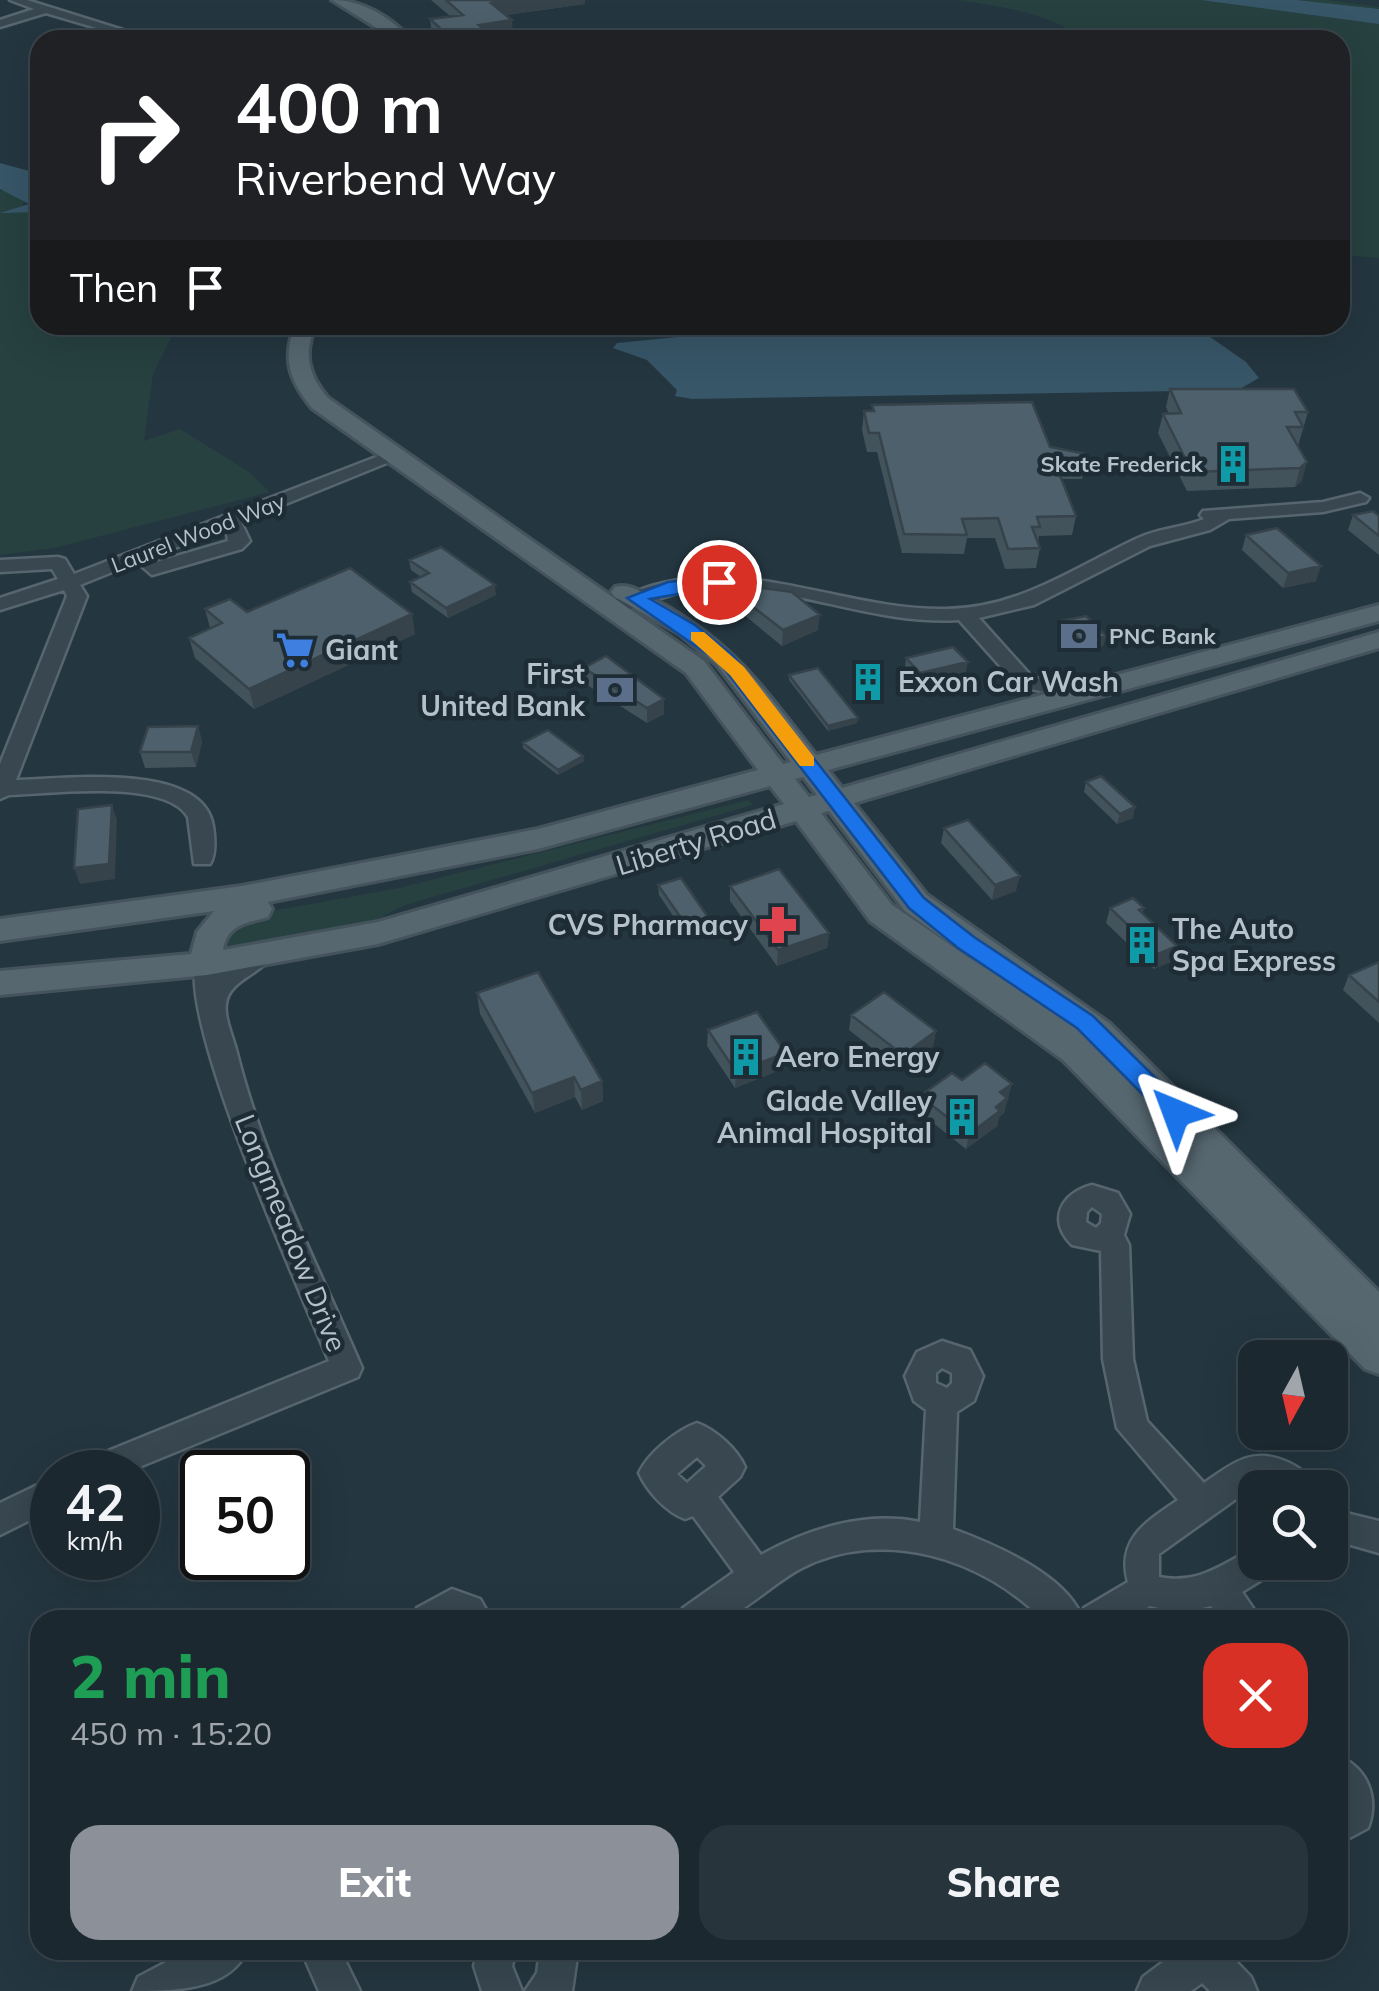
<!DOCTYPE html>
<html lang="en">
<head>
<meta charset="utf-8">
<style>
	body { margin:0; font-family:Mulish,sans-serif; background:#28343c; color:#f1f3f6; height:100vh; display:flex; flex-direction:column; font-size:38px; white-space:nowrap }
	* { box-sizing:border-box; margin:0 }
	p { font-size:32px; color:#a0a6ab }
	.icon { flex:none; width:55px; height:55px; fill:none; stroke:currentColor; stroke-width:2; stroke-linecap:round; stroke-linejoin:round }
	.map { position:relative; flex:1; overflow:hidden }
	.details { position:absolute; left:30px; top:1610px; width:1318px; height:350px; display:flex; flex-direction:column; background:#1b2830; border-radius:30px; box-shadow:0 10px 40px #0002,0 0 0 2px #39444c }
	.details>* { flex:none }
	.top-card { position:absolute; left:30px; top:30px; width:1320px; height:305px; border-radius:30px; box-shadow:0 10px 40px #0002,0 0 0 2px #39444c; background:#202124; color:#fff; overflow:hidden }
	.needle { width:65px; rotate:188deg }
	.controls { position:absolute; left:1238px; top:1340px; display:grid; gap:20px }
	.controls a { display:grid; place-items:center; width:110px; height:110px; border-radius:20px; background:#1b2830; box-shadow:0 10px 40px #0002,0 0 0 2px #39444c; font-size:50px }
	.speed { position:absolute; left:30px; top:1450px; display:flex; gap:20px; font-size:50px; font-weight:700; text-align:center }
	.speed>* { display:grid; place-content:center; width:130px; height:130px; border-radius:50%; background:#1b2830; box-shadow:0 10px 40px #0002,0 0 0 2px #39444c; line-height:1 }
	.speed small { font-size:25px; font-weight:400 }
	.speed .limit { border:5px solid #111; border-radius:15px; background:#fff; color:#111 }
	.pin { position:absolute; display:grid; place-items:center; width:85px; height:85px; color:#fff; margin:-42px; border:5px solid #fff; border-radius:50%; box-shadow:0 2px 10px #0007 }
	.me { position:absolute; width:110px; margin:-55px; rotate:316deg; stroke-linejoin:round; filter:drop-shadow(0 0 8px #0008) }
	.turn { display:flex; align-items:center; gap:35px; height:210px; padding:0 40px; font-size:45px }
	.turn .icon { width:130px; height:130px; stroke-width:2.5 }
	.turn b { display:block; font-size:70px; line-height:85px }
	.then { display:flex; align-items:center; height:95px; padding:0 40px; background:#0003; gap:20px; font-size:38px }
	.round { display:grid; place-items:center; flex:none; width:105px; height:105px; border-radius:30px; background:#28343c }
	.summary { display:flex; align-items:center; justify-content:space-between; height:170px; padding:0 40px }
	h1 { font-size:60px; font-weight:800; line-height:75px; color:#1e9e55 }
	.action { display:flex; gap:20px; margin-top:auto; padding:20px 40px }
	.action a { flex:1; height:115px; border-radius:30px; background:#8c9099; color:#fff; font-size:40px; font-weight:800; line-height:115px; text-align:center }
	.action a+a { background:#28343c; color:#f1f3f6 }
	.map>svg:first-child { display:block }
</style>
</head>
<body>
<div class="map">
<svg width="1379" height="1991" viewBox="0 0 1379 1991">
	<rect width="100%" height="100%" fill="#243640"/>
	<path fill="#26413f" d="M958 0H1328L1379 7V258L1340 255V40H1084C1051 12 1000 7 958 0Z
		M9 189 24 197 23 208 40 220V325H177L153 374 144 441 180 429 249 472 270 492 55 548 0 555V191Z
		M748 800 753 805 405 905 366 925 219 949 239 917 399 888Z"/>
	<path fill="#375668" d="M1201 0H1296L1379 9V24Z
		M0 163 40 174V212L0 213 29 204 0 189Z
		M800 325H1193L1246 362 1259 378 1238 390 692 399 675 396 677 390 647 360 613 348 617 343Z"/>
	<g fill="none" stroke-linecap="round" stroke-linejoin="round">
		<g stroke="#56656e" stroke-width="5">
			<path id="minor" d="M10 0H27L155 40H137L46 13 0 27V20L34 9Z
				M389 452 404 456 241 522 250 541 242 549 152 575 137 562 80 585 87 596 16 780C63 779 203 761 213 826 215 839 216 854 210 864H194L188 817C165 778 50 794 9 795L0 799V764L67 596 64 590 0 610V598L58 579 52 569 0 572V560L58 557 65 559 74 574ZM226 528 228 541 156 562 152 557Z
				M1360 493 1369 498 1366 502 1323 512 1229 519 1210 530 1150 546 1034 605 979 618 1032 677 1088 690 1091 694 1081 700 1018 686 959 620C874 626 793 584 708 588 673 590 646 605 613 614L603 608C612 600 625 595 637 591 740 551 842 611 946 609 1020 608 1073 568 1138 538 1159 528 1182 528 1204 519L1200 515 1203 511 1323 502Z
				M260 947 272 956C261 974 228 981 226 1004 224 1017 232 1035 236 1049 263 1160 317 1263 362 1368L358 1377 127 1472H76L81 1462 329 1361C303 1298 172 1008 198 958H216L221 972Z
				M1092 1185 1118 1193 1130 1214 1124 1235 1129 1245 1133 1359 1147 1421 1204 1483C1232 1464 1251 1447 1285 1461 1299 1467 1309 1474 1315 1488L1257 1484 1159 1554V1577C1199 1585 1221 1564 1255 1548V1562H1277L1273 1573 1242 1592 1261 1620H1222L1211 1606 1179 1613 1150 1606 1127 1620H1043C983 1558 882 1527 802 1568 776 1581 747 1610 724 1619 712 1624 691 1620 678 1620L683 1608 734 1572 693 1516 685 1519C666 1512 647 1491 639 1473 648 1453 677 1430 697 1423 716 1430 737 1449 745 1467L740 1477 718 1497 761 1555C809 1528 866 1511 920 1522L926 1410 914 1401 905 1376 917 1352 942 1341 970 1350 983 1376 974 1401 957 1412 953 1529C993 1544 1063 1573 1081 1615L1084 1608 1128 1582C1116 1539 1147 1521 1178 1500L1117 1428 1103 1359 1101 1251 1072 1245C1047 1220 1061 1193 1092 1185ZM1092 1207 1102 1214 1101 1223 1096 1228 1086 1222 1087 1212ZM942 1368 952 1373V1383L947 1388 936 1383V1373ZM697 1457 706 1466 687 1483 677 1474Z
				M52 1478V1509L0 1535V1503Z
				M1330 1509 1379 1521V1553L1330 1539Z
				M452 1589 480 1599 492 1620H412L417 1608Z
				M1338 1756C1368 1768 1379 1798 1368 1828L1338 1844Z
				M189 1950H247C230 1991 171 1991 132 1991L138 1977Z
				M301 1950H340L360 1991H319Z
				M478 1950H516L512 1966 522 1991H482L474 1966Z
				M540 1950H578L572 1991H525L537 1973Z
				M1179 1950H1225L1251 1977 1257 1991H1210L1202 1983 1191 1991H1137L1143 1977Z"/>
		</g>
		<g stroke="#45535c" stroke-width="6">
			<path id="major" d="M332 0C363 0 391 18 412 40H396Z
				M296 325H316C303 353 308 375 328 398L704 661 783 764 791 762 717 665 680 634 615 597 611 592 615 587C631 583 643 593 657 601 735 644 762 687 816 755L1379 605V621L828 770 842 788 1379 632V648L854 803 927 895 1109 1023 1379 1292V1374L1365 1369 1063 1060 870 921 796 821 378 944 207 975 0 995V971L191 954 197 932 214 911 0 941V919L242 886 538 829 758 770 686 673 312 408C290 381 281 358 296 325ZM803 777 817 795 809 797 795 779ZM770 786 784 804 378 922 223 950C227 924 247 923 268 917L272 909 268 902 538 849ZM829 811 905 911 987 970 892 905 821 813Z"/>
		</g>
		<use href="#minor" fill="#384750" fill-rule="evenodd"/>
		<use href="#major" fill="#566770" fill-rule="evenodd"/>
	</g>
	<path fill="#42535c" d="M431 0H585V4L506 15 513 35 494 38 496 40H438L432 34 430 19 450 16Z
		M1170 389 1308 412 1298 446 1302 481 1295 487 1187 491 1158 433 1163 414H1169L1166 407Z
		M872 405 1086 454 1082 479H1062L1076 516 1072 535 1039 536 1038 542 1040 548 1036 568 1005 569 995 538H967L964 554 902 553 877 452H867L862 430 864 411H872Z
		M1353 515 1379 516V555L1348 530Z
		M1246 535 1316 581 1283 588 1242 550Z
		M409 560 496 595 448 618 412 592 410 582 421 577 411 570Z
		M739 596 818 630 782 646 739 611Z
		M205 609 247 612 415 634 254 709 195 658 189 638 210 628Z
		M1061 621 1106 636 1103 646 1080 652 1059 631Z
		M906 658 966 672 918 683 905 668Z
		M584 668 664 714 647 723 584 683Z
		M789 675 857 723 828 731 789 680Z
		M198 726 202 742 196 767 145 768 140 752Z
		M523 743 584 761 558 775 523 748Z
		M1086 782 1133 818 1117 824 1084 792Z
		M944 828 1016 891 992 900 941 843Z
		M658 885 708 927 686 935 659 895Z
		M730 886 829 933 827 948 777 966 730 901Z
		M1110 908H1144L1142 913 1172 961 1154 969 1106 923Z
		M1379 962V1023L1343 990 1349 975Z
		M477 993 602 1081 603 1101 582 1110 575 1097 535 1113 480 1014Z
		M851 1015 936 1031 933 1046 900 1070 849 1030Z
		M708 1030 786 1053 785 1068 735 1088 707 1046Z
		M962 1080 1009 1099 1007 1100 1004 1113 999 1117 997 1126 966 1149 918 1111 920 1096Z"/>
	<path fill="#36434b" d="M510 0H585V4L492 17 491 3Z
		M512 20 513 35 480 40 479 25Z
		M1307 462 1302 481 1295 487 1300 468Z
		M1321 566 1316 581 1283 588 1288 573Z
		M495 585 496 595 448 618 446 608Z
		M412 614 415 634 254 709 249 689Z
		M820 615 818 630 782 646 783 630Z
		M1106 636 1103 646 1080 652 1082 642Z
		M968 662 966 672 918 683 920 673Z
		M664 699V714L647 723V708Z
		M858 718 857 723 828 731V726Z
		M198 726 202 742 196 767 191 752Z
		M583 756 584 761 558 775V770Z
		M112 805 117 820 115 879 80 884 74 868Z
		M1135 807 1133 818 1117 824 1120 814Z
		M1020 876 1016 891 992 900 995 885Z
		M708 917V927L686 935V925Z
		M829 933 827 948 777 966 778 950Z
		M1177 946 1172 961 1154 969 1158 954Z
		M936 1031 933 1046 900 1070 903 1055Z
		M786 1053 785 1068 735 1088 736 1072Z
		M574 1077 575 1097 535 1113 532 1093Z
		M602 1081 603 1101 582 1110 581 1090Z
		M1012 1084 1004 1113 999 1117 997 1126 966 1149 969 1134 1000 1092Z"/>
	<path fill="#4d606b" stroke="#36434b" stroke-width="2.5" d="M446 0H510L491 3 512 20 479 25 496 40H453L430 19 463 15Z
		M1170 389H1294L1308 412H1295L1303 427H1287L1307 462 1300 468 1192 472 1163 414 1181 413Z
		M1032 402 1050 447 1086 454 1085 460H1054L1076 516 1037 517 1040 527H1032L1040 548 1008 549 998 518 962 519 967 535 904 534 879 433H869L864 411H874L872 405Z
		M1373 511 1379 516V536L1353 515Z
		M1277 528 1321 566 1288 573 1246 535Z
		M441 547 495 585 446 608 410 582 429 573 409 560Z
		M350 568 412 614 249 689 189 638 222 623 205 609 230 599 247 612Z
		M763 588 792 592 820 615 783 630 739 596Z
		M1086 616 1106 636 1082 642 1061 621Z
		M953 647 968 662 920 673 906 658Z
		M606 656 664 699 647 708 584 668Z
		M818 668 858 718 828 726 789 675Z
		M198 726 191 752H140L148 727Z
		M548 730 583 756 558 770 523 743Z
		M1101 776 1135 807 1120 814 1086 782Z
		M112 805 109 864 74 868 78 809Z
		M968 820 1020 876 995 885 944 828Z
		M779 869 829 933 778 950 730 886Z
		M681 878 708 917 686 925 658 885Z
		M1133 898 1144 908 1139 910 1177 946 1158 954 1110 908Z
		M1379 962V1002L1349 975Z
		M538 972 602 1081 581 1090 574 1077 532 1093 477 993Z
		M884 992 936 1031 903 1055 851 1015Z
		M757 1012 786 1053 736 1072 708 1030Z
		M985 1063 1012 1084 1000 1092 1007 1098 996 1107 1000 1111 969 1134 920 1096 952 1073 962 1080Z"/>
	<path fill="#1a73e8" stroke="#114b97" stroke-width="2.5" d="M719 577 728 582 725 586 650 599 695 625 733 656 924 898 974 937 1093 1016 1184 1106 1188 1113 1184 1119H1167L1077 1028 958 948 909 908 720 663 627 598 668 582Z"/>
	<path fill="#f59e0b" d="M691 632H704L744 667 814 757V766H800L730 675 691 640Z"/>
	<defs>
		<g id="building-bare" transform="scale(3)"><path d="M-4-6H4V6H1V3H-1V6H-4ZM-2.5-4.3h1.7v1.8h-1.7ZM.8-4.3h1.7v1.8H.8ZM-2.5-1h1.7V.8h-1.7ZM.8-1h1.7V.8H.8Z" fill="#0f9aa8" stroke="#1d2c35" stroke-width="2.5" paint-order="stroke"/></g>
		<g id="bank-bare" transform="scale(3)"><path d="M-6-4H6V4H-6ZM0-2.3a2.3 2.3 0 1 0 0 4.6a2.3 2.3 0 1 0 0-4.6Z" fill="#5c6f8a" stroke="#1d2c35" stroke-width="2.5" paint-order="stroke"/></g>
		<g id="supermarket-bare" transform="scale(3)"><path d="M-6-5.5h2.5l.6 2H6L4.5 2H-2.5L-4.4-4H-6ZM-1.5 3.2a1.3 1.3 0 1 0 .1 0ZM3 3.2a1.3 1.3 0 1 0 .1 0Z" fill="#3f7fe0" stroke="#1d2c35" stroke-width="2.5" paint-order="stroke"/></g>
		<g id="pharmacy-bare" transform="scale(3)"><path d="M-2-6h4v4h4v4h-4v4h-4v-4h-4v-4h4Z" fill="#e0444e" stroke="#1d2c35" stroke-width="2.5" paint-order="stroke"/></g>
	</defs>
	<g fill-rule="evenodd">
		<use href="#building-bare" x="1233" y="464"/>
		<use href="#bank-bare" x="1079" y="636"/>
		<use href="#supermarket-bare" x="295" y="650"/>
		<use href="#building-bare" x="868" y="682"/>
		<use href="#bank-bare" x="615" y="690"/>
		<use href="#pharmacy-bare" x="778" y="925"/>
		<use href="#building-bare" x="1142" y="945"/>
		<use href="#building-bare" x="746" y="1057"/>
		<use href="#building-bare" x="962" y="1117"/>
	</g>
	<g text-anchor="middle" stroke-width="9" stroke-linejoin="round" paint-order="stroke">
		<g font-size="22" font-weight="bold" fill="#b5c2cb" stroke="#1d2c35" text-anchor="end">
			<text x="1203" y="472">Skate Frederick</text>
			<text x="1109" y="644" text-anchor="start">PNC Bank</text>
		</g>
		<g font-size="22" fill="#b5c2cb" stroke="#1d2c35">
			<text transform="translate(198 533) rotate(-21)" y="8">Laurel Wood Way</text>
		</g>
		<g font-size="28" font-weight="bold" fill="#b5c2cb" stroke="#1d2c35" text-anchor="start">
			<text x="325" y="660">Giant</text>
			<text x="585" y="684" text-anchor="end">First<tspan x="585" dy="32">United Bank</tspan></text>
			<text x="898" y="692">Exxon Car Wash</text>
			<text x="748" y="935" text-anchor="end">CVS Pharmacy</text>
			<text x="1172" y="939">The Auto<tspan x="1172" dy="32">Spa Express</tspan></text>
			<text x="776" y="1067">Aero Energy</text>
			<text x="932" y="1111" text-anchor="end">Glade Valley<tspan x="932" dy="32">Animal Hospital</tspan></text>
		</g>
		<g font-size="28" fill="#b5c2cb" stroke="#1d2c35">
			<text transform="translate(696 842) rotate(-17)" y="10">Liberty Road</text>
			<text transform="translate(291 1233) rotate(68)" y="10">Longmeadow Drive</text>
		</g>
	</g>
</svg>
<div class="controls">
<a><svg class="needle" viewBox="-14 -14 28 28"><path d="M0-13l5 13h-10z" fill="#e53935"/><path d="M0 13l5-13h-10z" fill="#a0a6ab"/></svg></a>
<a><svg class="icon" aria-label="search" viewBox="0 0 24 24"><circle cx="10" cy="10" r="6"/><path d="M15 15l6 6"/></svg></a>
</div>
<div class="speed"><div>42<small>km/h</small></div><div class="limit">50</div></div>
<div class="pin" style="left:719px;top:582px;background:#d93025"><svg class="icon" aria-label="arrive" viewBox="0 0 24 24"><path d="M6 21V4h12l-3 4 3 4H6"/></svg></div>
<svg class="me" style="left:1176px;top:1113px" viewBox="-20 -20 40 40"><path d="M0-17L14 15 0 8-14 15z" fill="#1a73e8" stroke="#fff" stroke-width="4"/></svg>
<div class="top-card">
<div class="turn"><svg class="icon" aria-label="right" viewBox="0 0 24 24"><path d="M7 20v-9h11M14 6l5 5-5 5"/></svg><div><b>400 m</b>Riverbend Way</div></div>
<div class="then">Then<svg class="icon" aria-label="arrive" viewBox="0 0 24 24"><path d="M6 21V4h12l-3 4 3 4H6"/></svg></div>
</div>
<section class="details">
<div class="summary"><div><h1>2 min</h1><p>450 m · 15:20</p></div><a class="round" style="background:#d93025;color:#fff"><svg class="icon" aria-label="close" viewBox="0 0 24 24"><path d="M6 6l12 12M18 6L6 18"/></svg></a></div>
<div class="action"><a>Exit</a><a>Share</a></div>
</section>
</div>
</body>
</html>
